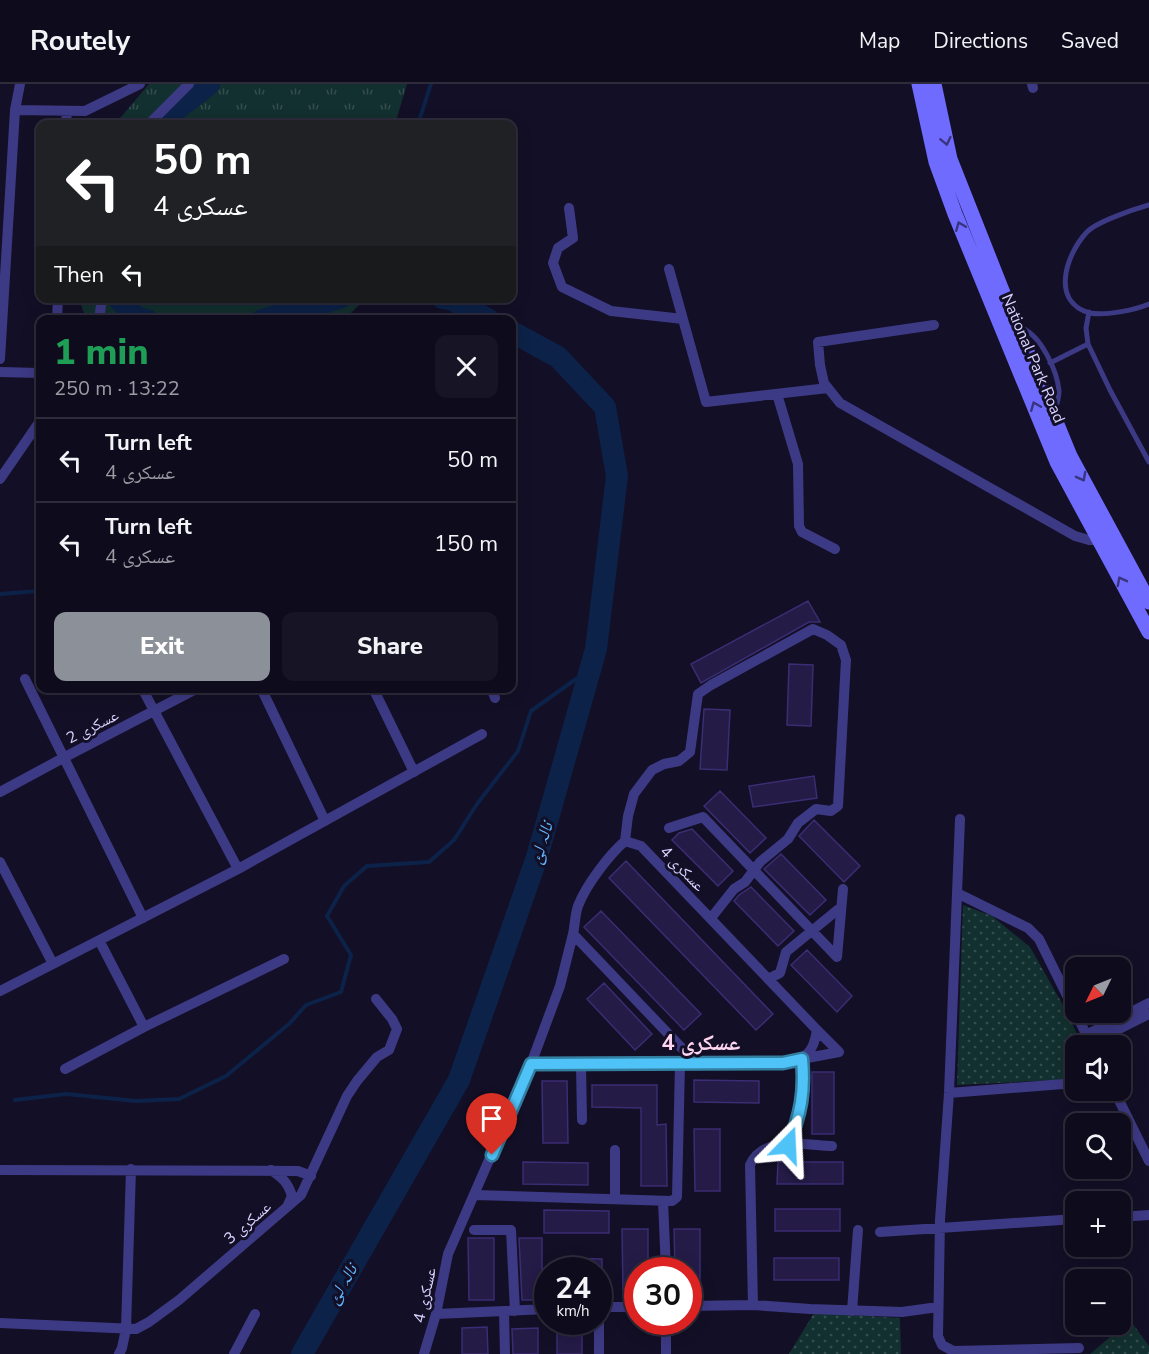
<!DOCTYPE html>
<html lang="en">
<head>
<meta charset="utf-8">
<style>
	body { margin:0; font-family:"Nunito Sans","Noto Naskh Arabic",sans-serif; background:#171425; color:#f1f3f6; height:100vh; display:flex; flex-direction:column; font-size:22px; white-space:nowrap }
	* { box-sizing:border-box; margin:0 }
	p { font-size:20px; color:#9b9ba3 }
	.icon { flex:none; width:33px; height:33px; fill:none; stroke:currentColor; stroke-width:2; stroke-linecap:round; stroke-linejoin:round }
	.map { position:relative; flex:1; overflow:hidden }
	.panel { position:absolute; left:36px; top:231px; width:480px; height:378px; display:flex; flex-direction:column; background:#0e0b1c; border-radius:12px; box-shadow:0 3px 15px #0003,0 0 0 2px #2e2b3b }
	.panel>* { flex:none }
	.banner { position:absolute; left:36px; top:36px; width:480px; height:183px; border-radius:12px; box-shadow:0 3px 15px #0003,0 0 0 2px #2e2b3b; background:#202124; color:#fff; overflow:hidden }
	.needle { width:39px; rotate:227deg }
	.buttons { position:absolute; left:1065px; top:873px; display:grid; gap:12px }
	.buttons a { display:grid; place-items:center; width:66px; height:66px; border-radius:12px; background:#0e0b1c; box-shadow:0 3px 15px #0003,0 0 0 2px #2e2b3b; font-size:30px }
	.speed { position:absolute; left:534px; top:1173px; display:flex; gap:12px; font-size:30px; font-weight:700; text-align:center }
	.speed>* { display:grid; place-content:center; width:78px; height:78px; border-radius:50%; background:#0e0b1c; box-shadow:0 3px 15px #0003,0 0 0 2px #2e2b3b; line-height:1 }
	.speed small { font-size:15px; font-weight:400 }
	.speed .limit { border:9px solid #d22; background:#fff; color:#111 }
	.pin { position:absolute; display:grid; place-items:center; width:51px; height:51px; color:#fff; margin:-62px -26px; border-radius:50% 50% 50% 0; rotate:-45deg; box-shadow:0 0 6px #0007 }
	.pin .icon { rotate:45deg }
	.me { position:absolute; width:66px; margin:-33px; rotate:21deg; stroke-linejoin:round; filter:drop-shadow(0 0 4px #0008) }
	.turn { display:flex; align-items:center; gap:21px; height:126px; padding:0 18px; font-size:27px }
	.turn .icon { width:78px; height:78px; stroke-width:2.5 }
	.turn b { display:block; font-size:42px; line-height:51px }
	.then { display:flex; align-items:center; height:57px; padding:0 18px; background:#0003; gap:12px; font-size:22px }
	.round { display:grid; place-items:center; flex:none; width:63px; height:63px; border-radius:12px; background:#171425 }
	.summary { display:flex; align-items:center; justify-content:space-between; height:102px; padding:0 18px }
	h1 { font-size:36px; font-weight:800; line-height:45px; color:#1e9e55 }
	.action { display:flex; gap:12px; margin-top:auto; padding:12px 18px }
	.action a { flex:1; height:69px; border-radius:12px; background:#8c9099; color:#fff; font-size:24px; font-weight:800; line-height:69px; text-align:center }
	.action a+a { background:#171425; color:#f1f3f6 }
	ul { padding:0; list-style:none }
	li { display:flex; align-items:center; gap:18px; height:84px; padding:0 18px; border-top:2px solid #2e2b3b }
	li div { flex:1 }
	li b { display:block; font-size:22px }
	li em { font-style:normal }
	header { display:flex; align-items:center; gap:36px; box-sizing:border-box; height:84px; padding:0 30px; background:#0e0b1c; border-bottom:2px solid #2e2b3b }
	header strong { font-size:28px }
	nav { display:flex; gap:33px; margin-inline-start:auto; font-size:21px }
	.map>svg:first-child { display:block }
</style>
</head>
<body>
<header>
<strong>Routely</strong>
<nav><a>Map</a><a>Directions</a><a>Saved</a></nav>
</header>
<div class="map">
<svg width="1149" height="1270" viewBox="0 0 1149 1270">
	<defs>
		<pattern id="grass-tufts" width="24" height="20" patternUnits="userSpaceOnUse" patternTransform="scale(1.5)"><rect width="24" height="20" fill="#12302f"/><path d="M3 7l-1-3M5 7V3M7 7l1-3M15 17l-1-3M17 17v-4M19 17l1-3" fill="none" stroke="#344d4e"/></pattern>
		<pattern id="park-dots" width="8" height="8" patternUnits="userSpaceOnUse" patternTransform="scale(1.5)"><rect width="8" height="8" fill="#12302f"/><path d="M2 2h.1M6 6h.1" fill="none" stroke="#344d4e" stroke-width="1.8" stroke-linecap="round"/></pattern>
	</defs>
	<rect width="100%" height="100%" fill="#130f26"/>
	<path fill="url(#grass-tufts)" d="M149 0H407L395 40H115Z
		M79 215H365L344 236 86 235Z"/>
	<path fill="url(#park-dots)" d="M963 821 992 832 1030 863 1068 930 1082 961 1076 962 1075 995 957 1001Z
		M814 1229 900 1234 901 1270H789Z
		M1130 1236 1149 1262V1270H1090Z"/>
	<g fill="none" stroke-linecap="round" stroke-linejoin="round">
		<path stroke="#0c2248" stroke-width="4" d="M418 40 431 0
			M283 236 290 228
			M0 510 39 507 40 498
			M15 1016 66 1010 136 1017 179 1015 226 992 289 940 306 921 341 908 351 871 327 832 344 802 367 782 429 778 454 756 477 720 518 667 531 627 590 585"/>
		<path stroke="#0c2248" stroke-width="22" d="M158 40 209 0
			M118 214 137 234 147 236
			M442 214 451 215 489 236
			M262 236 340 214
			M302 1270 459 996 537 773 596 565 617 392 605 323 558 273 512 248"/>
	</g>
	<path fill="#241b47" stroke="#3b2d73" stroke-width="1.5" d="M808 517 820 538H809L701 599 691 580Z
		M789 580 813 581 811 642 787 641Z
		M704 625 730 626 727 686 700 685Z
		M814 692 817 714 753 723 749 702Z
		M720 707 766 754 750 769 704 722Z
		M814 736 860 782 844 798 799 752Z
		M692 745 733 787 718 802 672 756 679 749Z
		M781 770 826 816 810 831 764 785Z
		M626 777 773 930 756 946 609 794Z
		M751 803 794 847 778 862 734 817 739 811Z
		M601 827 701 930 684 946 584 843Z
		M807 866 852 912 837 928 791 881Z
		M604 899 652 950 635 966 587 915Z
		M812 988H834V1050H812Z
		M694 996 759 997V1019L694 1018Z
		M542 997H567L568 1059H543Z
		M592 1001H657V1041L666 1040 667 1102H641V1024L592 1023Z
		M694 1045H720V1107H695Z
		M523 1078 588 1079V1101L523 1100Z
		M778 1078H843V1100H777Z
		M775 1125H840V1147H775Z
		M544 1126 609 1127V1149H544Z
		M622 1145H648V1186H638V1207H623Z
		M674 1145H700V1206L688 1207V1186H675Z
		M468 1154H494V1216H469Z
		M519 1154H542V1216H522Z
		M563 1174 602 1175V1186H563Z
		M774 1174H839V1196H774Z
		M487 1243 488 1270H462V1244Z
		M538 1244V1270H513L512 1245Z
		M557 1244H582V1270H557Z"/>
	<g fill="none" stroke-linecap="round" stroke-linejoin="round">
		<path stroke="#3d3a85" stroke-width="5" d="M1149 121C1135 125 1095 138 1086 149 1066 171 1050 218 1090 229 1105 232 1135 226 1149 220
			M1089 228 1086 244 1088 260 1110 306 1149 378
			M1022 244C1041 252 1057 286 1059 307 1059 313 1057 320 1055 326
			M1050 279 1088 260"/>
		<path stroke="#3d3a85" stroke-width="10" d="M1032 0 1033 4
			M15 26 85 27 140 0
			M66 40 67 27
			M149 40 189 0
			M569 124 573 154 558 164 553 179 562 203 611 227 683 235
			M669 185 706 318 828 304
			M57 236 58 214
			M99 236 102 214
			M934 241 818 258 820 281 824 299 840 319 1075 452 1089 456H1099
			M0 275 15 26 20 0
			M0 288 40 289
			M777 310 798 380 799 442 802 448 835 465
			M0 395 40 337
			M25 595 143 834
			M142 604 238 785
			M261 604 325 737
			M373 604 414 688
			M491 604 495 614
			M0 708 65 673 198 604
			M960 735 949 1009 940 1136 938 1252 942 1261 953 1267 1079 1264
			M669 744 703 733 837 873 843 805
			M625 757 628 732 634 710 652 686 664 680 679 677 690 668 698 610 711 601 813 545 827 551 841 561 846 576 838 722 831 727 816 725 798 739 788 755 760 778 745 798 734 805 711 834
			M0 778 53 880
			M957 809 1028 844 1039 855 1092 962
			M100 858 144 943
			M768 895 780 889 786 868 841 823
			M0 907 238 785 482 650
			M1086 951 1149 919
			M1091 959 1149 930
			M531 980 560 902 573 850
			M581 981 582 1036
			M65 985 144 943 284 875
			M1114 1006 1149 1077
			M949 1009 1076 999
			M788 1061C801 1030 805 1008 802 975L839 968 817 946
			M0 1086 298 1087 311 1092
			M271 1086C283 1094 288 1099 292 1112L287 1123
			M474 1111 672 1117 677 1113 680 980
			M615 1115V1066
			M663 1117 666 1186
			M1120 1133 1149 1131
			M474 1146H511L515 1227
			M880 1148 1076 1135
			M753 1221 750 1081C763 1051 805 1061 832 1062
			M688 1222 753 1221 810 1225 902 1228 938 1223
			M598 1223H638
			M504 1227 505 1270
			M852 1227 858 1146
			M436 1230 548 1225
			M0 1239 136 1245 149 1238 179 1216 301 1111 347 1012 357 997 377 973 389 966 397 945 392 935 376 915
			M119 1270 122 1264 126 1245 131 1085
			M234 1270 255 1230
			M424 1270 436 1230 448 1170 531 980 782 979C806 974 813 971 817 946L641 762 625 757C609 771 586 801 578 822 575 830 575 841 573 850L697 980
			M599 1270V1223
			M666 1270V1238"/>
		<path stroke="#6f6bff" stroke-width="15" d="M919 0 936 78 955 130 1057 378 1149 548
			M934 0 950 75 1001 204 1070 372 1149 518"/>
	</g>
	<defs><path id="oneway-chevron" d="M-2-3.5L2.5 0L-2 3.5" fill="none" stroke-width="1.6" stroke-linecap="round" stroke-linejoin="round" transform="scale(1.5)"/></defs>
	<g stroke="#38347d">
		<use href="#oneway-chevron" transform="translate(946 57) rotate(78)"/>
		<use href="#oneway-chevron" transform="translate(960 142) rotate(-112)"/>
		<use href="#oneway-chevron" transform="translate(1035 322) rotate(-112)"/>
		<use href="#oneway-chevron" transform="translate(1082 393) rotate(62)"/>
		<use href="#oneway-chevron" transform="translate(1121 497) rotate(-118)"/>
	</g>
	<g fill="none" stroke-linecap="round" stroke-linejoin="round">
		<g stroke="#337fa1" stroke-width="15">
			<path id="route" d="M492 1071 531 980 783 979 802 975C805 1008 801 1030 788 1061"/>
		</g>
		<use href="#route" stroke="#4fc3f7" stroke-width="10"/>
	</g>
	<g text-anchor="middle" stroke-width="6" stroke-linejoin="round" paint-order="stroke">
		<g font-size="16" fill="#d9d4ff" stroke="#130f26">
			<text transform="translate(1034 274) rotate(67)" y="6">National Park Road</text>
			<text transform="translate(92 642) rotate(-27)" y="6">عسکری 2</text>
			<text transform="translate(683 784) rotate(46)" y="6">عسکری 4</text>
			<text transform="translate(247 1138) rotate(-41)" y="6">عسکری 3</text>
			<text transform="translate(424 1211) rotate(-77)" y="6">عسکری 4</text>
		</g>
		<g font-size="18" font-style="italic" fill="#62b6ff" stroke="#130f26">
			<text transform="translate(541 759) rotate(-73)" y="6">نالہ لئ</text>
			<text transform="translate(342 1200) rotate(-60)" y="6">نالہ لئ</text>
		</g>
		<g font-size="22" font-weight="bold" fill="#ffd6f0" stroke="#130f26">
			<text x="701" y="966">عسکری 4</text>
		</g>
	</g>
</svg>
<div class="buttons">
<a><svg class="needle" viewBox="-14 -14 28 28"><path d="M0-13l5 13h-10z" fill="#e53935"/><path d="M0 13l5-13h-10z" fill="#9b9ba3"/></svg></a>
<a><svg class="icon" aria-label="sound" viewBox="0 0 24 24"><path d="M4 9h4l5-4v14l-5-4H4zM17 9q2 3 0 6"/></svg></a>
<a><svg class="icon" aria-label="search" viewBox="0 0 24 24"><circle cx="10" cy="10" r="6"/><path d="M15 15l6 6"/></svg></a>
<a>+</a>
<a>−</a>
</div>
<div class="speed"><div>24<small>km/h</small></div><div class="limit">30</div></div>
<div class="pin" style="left:492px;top:1071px;background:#d93025"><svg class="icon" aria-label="arrive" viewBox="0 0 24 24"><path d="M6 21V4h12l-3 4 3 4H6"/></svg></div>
<svg class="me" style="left:788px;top:1061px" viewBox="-20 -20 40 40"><path d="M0-17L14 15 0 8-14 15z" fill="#4fc3f7" stroke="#fff" stroke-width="4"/></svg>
<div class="banner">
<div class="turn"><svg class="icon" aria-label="left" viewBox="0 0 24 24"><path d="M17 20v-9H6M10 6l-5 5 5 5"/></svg><div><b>50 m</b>عسکری 4</div></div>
<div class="then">Then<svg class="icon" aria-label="left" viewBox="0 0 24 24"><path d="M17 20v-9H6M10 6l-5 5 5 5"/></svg></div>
</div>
<section class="panel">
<div class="summary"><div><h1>1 min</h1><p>250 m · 13:22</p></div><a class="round"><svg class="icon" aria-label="close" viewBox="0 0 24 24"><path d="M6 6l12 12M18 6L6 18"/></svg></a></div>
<ul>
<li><svg class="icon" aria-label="left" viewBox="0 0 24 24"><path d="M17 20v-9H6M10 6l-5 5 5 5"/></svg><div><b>Turn left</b><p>عسکری 4</p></div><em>50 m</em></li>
<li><svg class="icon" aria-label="left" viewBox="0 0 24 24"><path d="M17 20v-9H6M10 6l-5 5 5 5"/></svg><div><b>Turn left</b><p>عسکری 4</p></div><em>150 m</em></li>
</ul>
<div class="action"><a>Exit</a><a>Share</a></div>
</section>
</div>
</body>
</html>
